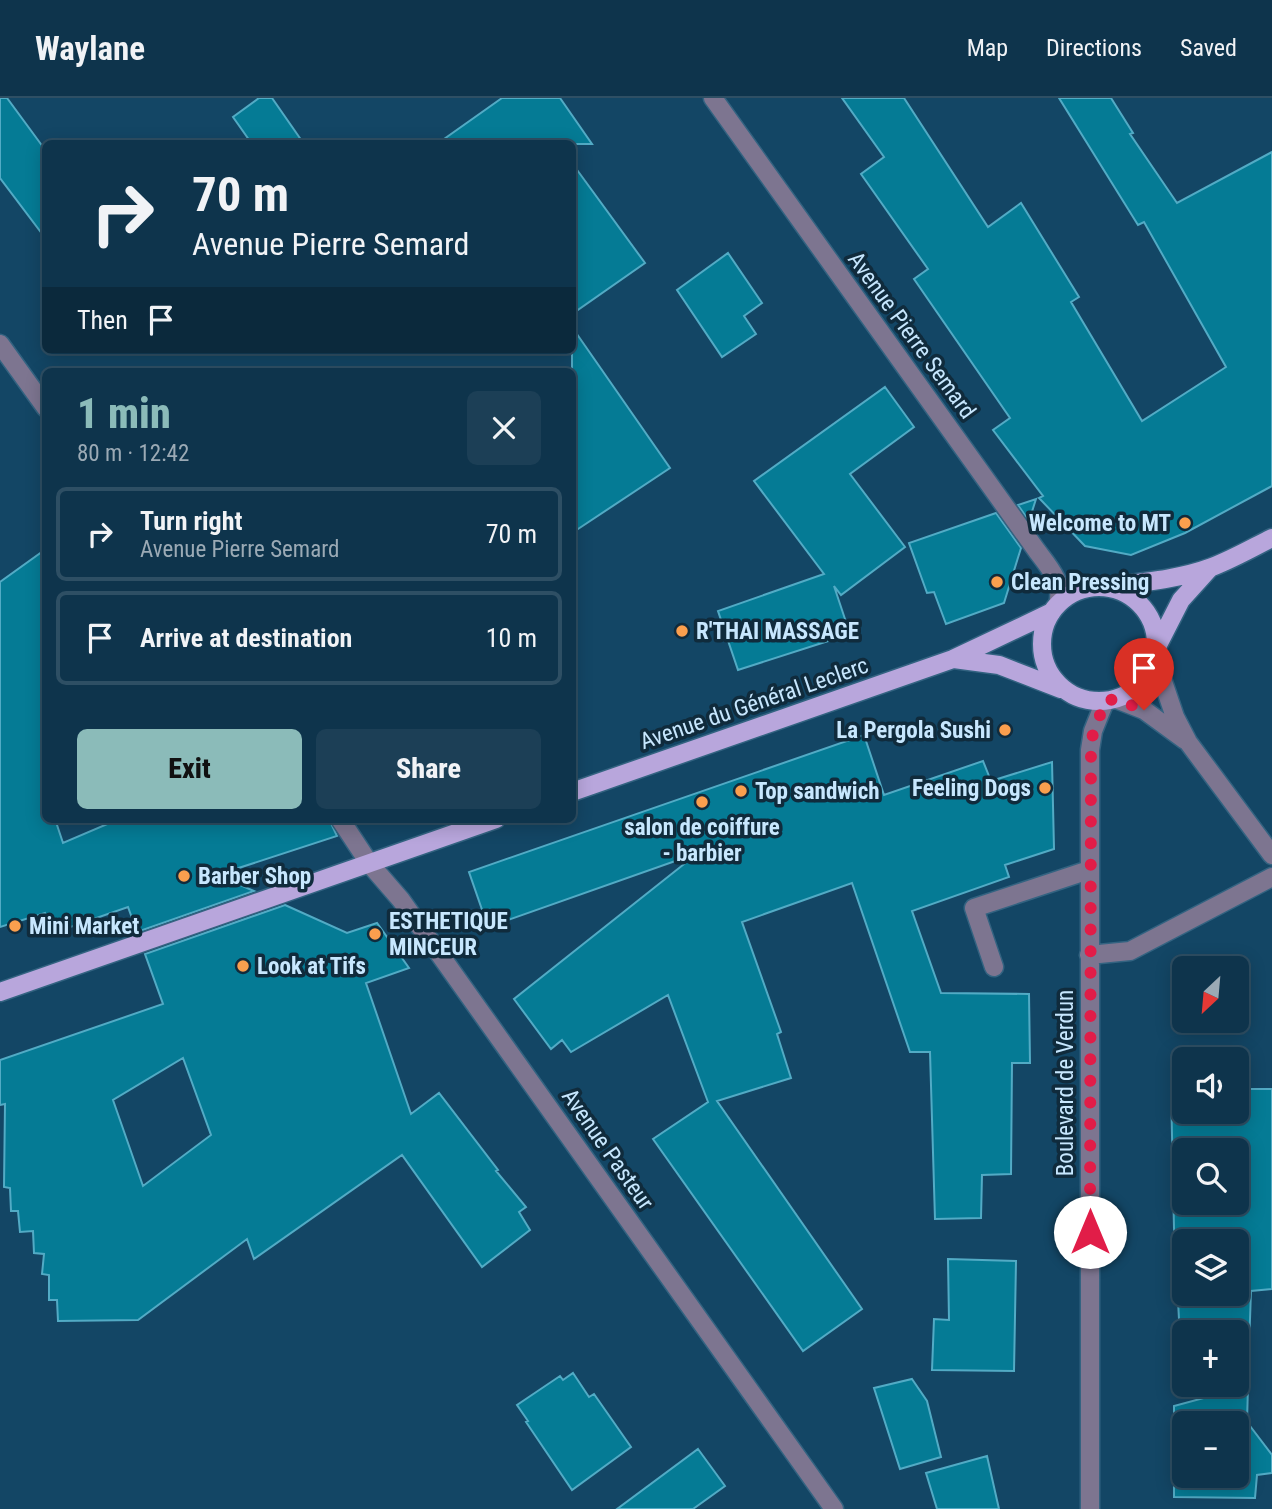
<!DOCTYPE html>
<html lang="en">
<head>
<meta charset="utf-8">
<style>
	body { margin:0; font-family:"Roboto Condensed",sans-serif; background:#1c3f56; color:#f1f3f6; height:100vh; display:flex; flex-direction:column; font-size:26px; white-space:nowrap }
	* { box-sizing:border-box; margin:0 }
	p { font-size:23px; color:#9baab5 }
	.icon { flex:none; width:38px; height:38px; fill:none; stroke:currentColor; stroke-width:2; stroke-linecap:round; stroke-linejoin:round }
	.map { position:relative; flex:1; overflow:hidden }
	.side { position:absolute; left:42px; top:270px; width:534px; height:455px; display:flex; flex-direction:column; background:#0e344c; border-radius:10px; box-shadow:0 4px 18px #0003,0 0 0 2px #2e4f64 }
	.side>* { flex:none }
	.banner { position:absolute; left:42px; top:42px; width:534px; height:214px; border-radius:10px; box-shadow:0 4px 18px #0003,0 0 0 2px #2e4f64; background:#0e344c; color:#f1f3f6; overflow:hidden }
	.needle { width:46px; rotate:206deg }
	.tools { position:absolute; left:1172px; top:858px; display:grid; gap:14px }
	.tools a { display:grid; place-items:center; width:77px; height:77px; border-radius:10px; background:#0e344c; box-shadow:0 4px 18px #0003,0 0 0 2px #2e4f64; font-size:35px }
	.pin { position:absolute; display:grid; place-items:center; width:60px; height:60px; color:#fff; margin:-72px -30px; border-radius:50% 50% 50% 0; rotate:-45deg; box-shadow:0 0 7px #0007 }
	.pin .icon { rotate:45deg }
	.me { position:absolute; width:77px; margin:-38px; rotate:0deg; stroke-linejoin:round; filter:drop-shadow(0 0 5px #0008) }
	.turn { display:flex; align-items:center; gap:24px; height:147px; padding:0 35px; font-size:32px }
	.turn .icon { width:91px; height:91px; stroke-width:2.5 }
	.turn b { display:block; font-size:49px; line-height:60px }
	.then { display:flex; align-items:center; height:66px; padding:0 35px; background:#0003; gap:14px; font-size:26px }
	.round { display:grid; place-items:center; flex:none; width:74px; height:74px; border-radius:10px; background:#1c3f56 }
	.overview { display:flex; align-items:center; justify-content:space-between; height:119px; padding:0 35px }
	h1 { font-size:42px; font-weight:800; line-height:52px; color:#8bbbb9 }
	.button { display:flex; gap:14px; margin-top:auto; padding:14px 35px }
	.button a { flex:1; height:80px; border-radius:10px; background:#8bbbb9; color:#111; font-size:28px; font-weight:800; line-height:80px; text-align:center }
	.button a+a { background:#1c3f56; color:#f1f3f6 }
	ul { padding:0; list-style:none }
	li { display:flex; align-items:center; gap:21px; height:94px; margin:0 14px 10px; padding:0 21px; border:4px solid #2e4f64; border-radius:10px }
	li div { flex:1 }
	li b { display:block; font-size:26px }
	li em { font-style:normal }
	header { display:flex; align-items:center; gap:42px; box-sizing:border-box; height:98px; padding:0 35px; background:#0e344c; border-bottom:2px solid #2e4f64 }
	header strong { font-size:33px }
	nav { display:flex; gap:38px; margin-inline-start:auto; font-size:24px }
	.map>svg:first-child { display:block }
</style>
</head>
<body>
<header>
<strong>Waylane</strong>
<nav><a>Map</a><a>Directions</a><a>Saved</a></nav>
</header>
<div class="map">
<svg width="1272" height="1411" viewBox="0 0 1272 1411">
	<rect width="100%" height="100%" fill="#134665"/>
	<path fill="#057b95" stroke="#52abc5" stroke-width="2" fill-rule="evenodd" d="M0 0H7L46 53V141L0 80Z
		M259 0H272L304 46H252L233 19Z
		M502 0H560L592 46H437Z
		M842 0H904L988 129 1021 105 1079 199 1071 204 1142 323 1226 269 1144 124 1138 127 1059 0H1111L1133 35 1130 36 1177 105 1272 54V388L1185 435 1131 457 1085 448 1039 400 1043 398 993 332 1010 320 914 181 928 171 861 76 884 59Z
		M572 65 645 165 572 216Z
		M728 155 762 205 744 218 756 236 722 259 677 192Z
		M572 229 670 370 572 435Z
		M885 289 914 329 850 376 905 449 841 497 834 488 850 536 738 572 718 513 824 476 754 383Z
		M1036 401 1029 423 1018 407Z
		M996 415 1021 450 1004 505 946 526 934 494 927 495 909 445Z
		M46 451V721H55L63 745 119 721H329L337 738 217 777 254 793 137 834 128 809 53 835 45 815 0 829V484Z
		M864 637 884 697 983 663 991 683 1052 664 1054 751 1005 767 1009 779 912 813 941 895 1029 896 1030 965H1012L1011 1076 982 1077 981 1120 935 1121 930 954H910L852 785 742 824 781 934 777 936 791 980 717 1003 862 1211 803 1253 653 1041 708 1004 668 897 571 954 562 942 551 951 514 901 698 755 488 829 469 774Z
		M285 807 347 835 377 825 409 870 366 885 411 1016 439 995 498 1072 496 1073 526 1109 519 1114 530 1132 482 1169 402 1057 254 1161 247 1141 138 1222 58 1223 57 1202H49V1177L42 1176 44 1156 34 1155 33 1133 20 1134 18 1113H11L10 1090 4 1089 5 1006 0 1007V962L163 906 145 856ZM183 960 211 1037 143 1088 113 1002Z
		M1171 991H1185V1013H1237V991H1272V1191L1251 1193 1248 1277H1237V1234H1185V1276H1182L1174 1130ZM1185 1052H1237V1104H1185ZM1185 1143H1237V1195H1185Z
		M948 1161 1016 1163 1014 1273 932 1272 934 1221 949 1222Z
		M573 1275 589 1299 594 1296 631 1349 572 1392 526 1324 528 1323 517 1307 560 1278 563 1282Z
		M912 1281 927 1303 941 1359 900 1371 874 1290Z
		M1248 1288 1247 1324 1272 1357V1375L1257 1377 1255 1400 1174 1399V1308ZM1185 1325H1237V1377H1185Z
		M698 1351 725 1388 693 1411H617Z
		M987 1358 999 1411H937L926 1375Z"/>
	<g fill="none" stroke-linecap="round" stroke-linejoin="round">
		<g stroke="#336381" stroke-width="21">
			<path id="minor" d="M713 0 1037 453C1049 469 1064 485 1058 506
				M0 246 46 310
				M1155 560 1175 619 1188 644 1272 757
				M1116 601 1144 612 1185 642
				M340 721 369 765 401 802 834 1411
				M1089 857 1130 853 1272 779
				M994 869 974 810 1089 772
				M1090 1411V652L1093 633 1105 603"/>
		</g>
		<g stroke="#336381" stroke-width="21">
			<path id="major" d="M1110 488C1144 484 1180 481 1212 469 1233 461 1252 450 1272 440
				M1042 546a57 57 0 1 1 114 0a57 57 0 1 1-114 0Z
				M1157 549 1181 502 1209 471
				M954 561 999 567 1061 591
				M572 694 953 561 1052 514
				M0 894 496 721"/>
		</g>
		<use href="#minor" stroke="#7d7590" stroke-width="18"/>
		<use href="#major" stroke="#b8a6dc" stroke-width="18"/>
	</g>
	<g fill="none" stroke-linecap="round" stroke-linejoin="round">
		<path stroke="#e11d48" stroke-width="12" stroke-dasharray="0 21.6" d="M1090 1134 1091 642 1105 603 1116 601 1144 612"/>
	</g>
	<g fill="#fa9f4e" stroke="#102b3c" stroke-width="2.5">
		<circle cx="1185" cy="425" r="7"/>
		<circle cx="997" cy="484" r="7"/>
		<circle cx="682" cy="533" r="7"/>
		<circle cx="1005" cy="632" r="7"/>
		<circle cx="1045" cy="690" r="7"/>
		<circle cx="741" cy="693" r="7"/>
		<circle cx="702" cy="704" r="7"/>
		<circle cx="184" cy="778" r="7"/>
		<circle cx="15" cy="828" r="7"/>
		<circle cx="375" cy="836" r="7"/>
		<circle cx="243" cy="868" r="7"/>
	</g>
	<g text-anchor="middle" stroke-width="7" stroke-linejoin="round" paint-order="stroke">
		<g font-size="23" fill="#c7e7fe" stroke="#102b3c">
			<text transform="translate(912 237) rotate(54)" y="8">Avenue Pierre Semard</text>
			<text transform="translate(754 605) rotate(-19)" y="8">Avenue du Général Leclerc</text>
			<text transform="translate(1065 985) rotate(-90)" y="8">Boulevard de Verdun</text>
			<text transform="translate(608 1051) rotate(55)" y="8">Avenue Pasteur</text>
		</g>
		<g font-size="23" font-weight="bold" fill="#c7e7fe" stroke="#102b3c" text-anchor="start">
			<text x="1171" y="433" text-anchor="end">Welcome to MT</text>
			<text x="1011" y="492">Clean Pressing</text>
			<text x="696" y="541">R'THAI MASSAGE</text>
			<text x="991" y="640" text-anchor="end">La Pergola Sushi</text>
			<text x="1031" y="698" text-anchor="end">Feeling Dogs</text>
			<text x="755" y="701">Top sandwich</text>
			<text x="702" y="737" text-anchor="middle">salon de coiffure<tspan x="702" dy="26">- barbier</tspan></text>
			<text x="198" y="786">Barber Shop</text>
			<text x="389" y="831">ESTHETIQUE<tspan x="389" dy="26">MINCEUR</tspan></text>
			<text x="29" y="836">Mini Market</text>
			<text x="257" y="876">Look at Tifs</text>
		</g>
	</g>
</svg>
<div class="tools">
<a><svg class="needle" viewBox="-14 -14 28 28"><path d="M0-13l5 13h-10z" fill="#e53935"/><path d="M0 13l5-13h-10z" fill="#9baab5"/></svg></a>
<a><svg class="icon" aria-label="sound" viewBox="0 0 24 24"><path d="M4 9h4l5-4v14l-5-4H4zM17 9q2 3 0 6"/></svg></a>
<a><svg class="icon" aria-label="search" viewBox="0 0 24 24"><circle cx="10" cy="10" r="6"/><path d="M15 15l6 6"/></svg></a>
<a><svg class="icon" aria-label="layers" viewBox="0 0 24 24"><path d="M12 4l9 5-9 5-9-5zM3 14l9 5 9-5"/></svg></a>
<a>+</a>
<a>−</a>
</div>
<div class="pin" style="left:1144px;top:612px;background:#d93025"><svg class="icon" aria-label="arrive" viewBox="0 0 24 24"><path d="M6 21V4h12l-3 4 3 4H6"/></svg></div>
<svg class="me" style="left:1090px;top:1134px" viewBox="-20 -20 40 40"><circle r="19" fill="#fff"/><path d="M0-13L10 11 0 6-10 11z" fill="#e11d48"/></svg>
<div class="banner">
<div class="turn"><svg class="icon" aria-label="right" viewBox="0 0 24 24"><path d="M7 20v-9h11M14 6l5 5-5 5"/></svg><div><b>70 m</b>Avenue Pierre Semard</div></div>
<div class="then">Then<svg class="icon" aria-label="arrive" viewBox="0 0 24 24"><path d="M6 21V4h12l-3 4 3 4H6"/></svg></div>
</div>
<section class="side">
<div class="overview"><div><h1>1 min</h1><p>80 m · 12:42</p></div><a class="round"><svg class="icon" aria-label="close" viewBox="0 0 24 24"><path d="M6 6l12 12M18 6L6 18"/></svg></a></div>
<ul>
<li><svg class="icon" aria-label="right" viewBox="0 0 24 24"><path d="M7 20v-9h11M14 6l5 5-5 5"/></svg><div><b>Turn right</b><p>Avenue Pierre Semard</p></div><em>70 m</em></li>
<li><svg class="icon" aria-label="arrive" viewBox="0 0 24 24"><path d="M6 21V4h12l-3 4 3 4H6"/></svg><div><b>Arrive at destination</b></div><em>10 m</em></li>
</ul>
<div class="button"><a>Exit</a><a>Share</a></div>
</section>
</div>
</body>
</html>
